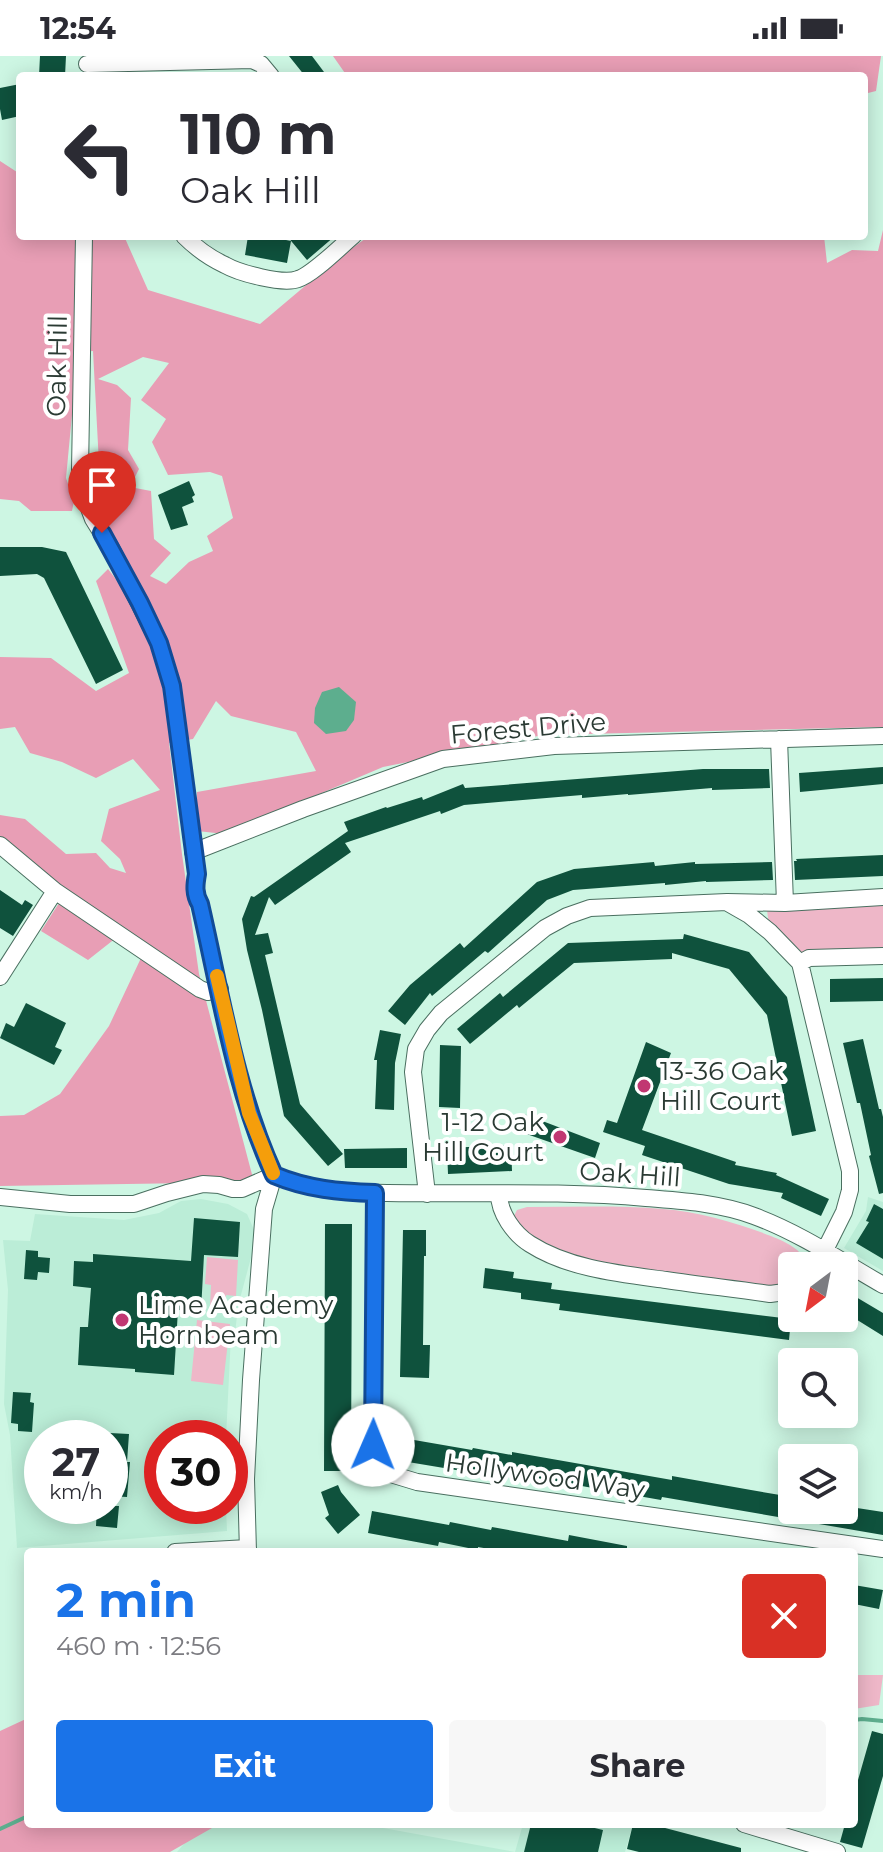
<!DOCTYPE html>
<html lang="en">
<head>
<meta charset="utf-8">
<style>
	body { margin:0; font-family:Montserrat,sans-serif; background:#f7f7f7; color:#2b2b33; height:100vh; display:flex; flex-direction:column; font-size:30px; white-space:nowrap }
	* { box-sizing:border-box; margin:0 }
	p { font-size:26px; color:#7c7c81 }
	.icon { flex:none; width:44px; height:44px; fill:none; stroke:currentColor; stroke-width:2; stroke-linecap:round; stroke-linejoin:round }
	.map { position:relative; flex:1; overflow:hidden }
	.panel { position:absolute; left:24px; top:1492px; width:834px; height:280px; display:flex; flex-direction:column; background:#fff; border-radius:8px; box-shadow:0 4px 20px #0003 }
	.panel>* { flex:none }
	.banner { position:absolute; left:16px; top:16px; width:852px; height:168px; border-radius:8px; box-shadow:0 4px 20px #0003; background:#fff; color:#2b2b33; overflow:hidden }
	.needle { width:52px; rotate:212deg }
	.controls { position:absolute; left:778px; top:1196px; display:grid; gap:16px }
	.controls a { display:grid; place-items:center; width:80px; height:80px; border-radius:8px; background:#fff; box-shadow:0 4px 20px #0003; font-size:40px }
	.speed { position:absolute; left:24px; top:1364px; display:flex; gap:16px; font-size:40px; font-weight:700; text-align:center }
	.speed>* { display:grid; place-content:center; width:104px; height:104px; border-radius:50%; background:#fff; box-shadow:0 4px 20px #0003; line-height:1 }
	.speed small { font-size:20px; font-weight:400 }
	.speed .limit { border:12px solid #d22; background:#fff; color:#111 }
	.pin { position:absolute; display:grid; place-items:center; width:68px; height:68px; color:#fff; margin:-82px -34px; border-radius:50% 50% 50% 0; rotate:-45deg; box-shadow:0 0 8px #0007 }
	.pin .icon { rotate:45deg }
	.me { position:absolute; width:88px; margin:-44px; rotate:1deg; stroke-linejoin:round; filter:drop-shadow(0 0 6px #0008) }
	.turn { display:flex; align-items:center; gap:28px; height:168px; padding:0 32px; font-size:36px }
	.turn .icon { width:104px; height:104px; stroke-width:2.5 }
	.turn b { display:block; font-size:56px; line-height:68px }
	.round { display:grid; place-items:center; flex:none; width:84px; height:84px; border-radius:8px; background:#f7f7f7 }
	.head { display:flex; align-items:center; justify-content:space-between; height:136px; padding:0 32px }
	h1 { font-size:48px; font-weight:700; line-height:60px; color:#1a73e8 }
	.cta { display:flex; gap:16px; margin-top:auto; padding:16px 32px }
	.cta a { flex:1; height:92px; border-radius:8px; background:#1a73e8; color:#fff; font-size:32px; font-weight:700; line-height:92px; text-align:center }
	.cta a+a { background:#f7f7f7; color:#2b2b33 }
	.status { display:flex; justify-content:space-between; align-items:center; height:56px; padding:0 40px; background:#fff; direction:ltr }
	.status svg { height:22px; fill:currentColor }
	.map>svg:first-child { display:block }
</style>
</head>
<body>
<div class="status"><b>12:54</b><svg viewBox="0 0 49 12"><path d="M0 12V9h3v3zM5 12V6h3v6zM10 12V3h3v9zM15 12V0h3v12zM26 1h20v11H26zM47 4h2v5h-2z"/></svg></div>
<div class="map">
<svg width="883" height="1796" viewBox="0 0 883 1796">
	<rect width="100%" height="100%" fill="#cdf6e3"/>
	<path fill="#bbedd7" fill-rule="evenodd" d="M868 1141 883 1146V1215L844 1192 866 1155Z
		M201 1143 228 1148 247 1158 255 1176 252 1198 238 1250 235 1278 231 1279 226 1382H162V1450H226L227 1475 17 1492 10 1379 4 1348 8 1234 3 1184 30 1185 35 1158 124 1164 159 1157 181 1145ZM42 1382H110V1450H42Z
		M201 1768H361L515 1796 523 1768H633L625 1796H177Z"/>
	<path fill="#eeb7c8" d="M883 841V900L800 907 770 876 766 847Z
		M527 1151C573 1151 618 1149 663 1153 700 1156 737 1167 771 1180 785 1186 804 1193 806 1210H792L791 1229 764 1230 602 1211 535 1186 513 1162 517 1154Z
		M207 1201 238 1204 236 1240 226 1239 225 1252 210 1251 211 1229 205 1228Z
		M197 1264 230 1268 223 1329 191 1325Z
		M854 1619H883L879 1649 854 1653Z"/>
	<path fill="#e89eb5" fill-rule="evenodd" d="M333 0H881L876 35 864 38V20H347Z
		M0 105 20 118V180H124L148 234 260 268 337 203 369 180H824L827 207 852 194 878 195 883 174V671L543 679 383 711 225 778 197 775V736L316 715 296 676 231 660 216 645 193 683 169 687 182 798 199 918 254 1126 0 1130V1060L24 1059 60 1038 109 970 141 902 126 874 88 904 41 875 61 844 0 794V759L25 763 66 798 96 797 110 812 126 817 120 803 101 785 109 753 160 734 133 703 96 722 62 706 30 697 15 671 0 673V601L51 602 96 635 129 617 96 525 108 513 125 535 116 491 101 445 93 295 78 296 66 422 74 445 72 455H31L19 445 0 443ZM143 301 169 307 141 344 166 363 152 386 168 419 210 416 222 420 233 462 207 480 213 495 189 506 166 528 150 520 171 497 154 483 151 435 130 431 139 413 128 394 131 342 117 329 98 323Z
		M28 1662V1768H219L170 1796H0V1675Z"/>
	<path fill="#5dae8e" d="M339 631 356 646 354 664 346 675 326 678 314 667 315 652 322 636Z"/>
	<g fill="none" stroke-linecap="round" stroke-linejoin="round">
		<path stroke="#5dae8e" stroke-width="4" d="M854 1664 862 1663 883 1665
			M0 1773 28 1760"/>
	</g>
	<path fill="#0f523d" d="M40 0H66L65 20H39Z
		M289 0H312L327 20H305Z
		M20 28V60L2 64 0 53V32Z
		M248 180H266L291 185 287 207 245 199Z
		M287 180H335L307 204Z
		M189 425 195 439 192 441 194 446 182 451 188 469 171 474 158 439Z
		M0 491H42L66 496 123 614 96 628 44 522 37 518 0 520Z
		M883 711V728L800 736 799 717Z
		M703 713H769L770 732 712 734V732L628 739V738L582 742V739L464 749 441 758 440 755 345 787 351 796 275 849 269 841 255 879 268 877 273 897 265 899 300 1048 343 1098 328 1110 284 1060 262 954 247 894 242 863 251 840 254 841 348 775 344 766 386 751 387 752 422 741 423 744 463 728 465 732Z
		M883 799V820L795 824 794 805H797L796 803Z
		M654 806 655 810 695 806V808L772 806 773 824 706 826V825L665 829V827L573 834 547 844 488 897 485 895 432 940 430 937 405 969 388 955 410 929 460 887 464 892 537 826 574 813Z
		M0 834 22 849 25 844 33 849 13 880 0 872Z
		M684 878 749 896 787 941 816 1075 792 1080 767 959 729 913 672 897V903L574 907 519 952 517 949 470 988 457 973 500 937 503 941 568 887 683 883Z
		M883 922V945L830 946V923Z
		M26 947 66 967 55 991 62 994 54 1009 0 982 6 967 14 971Z
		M380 974 401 978 395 1007 394 1054 375 1053 377 1004H374Z
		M863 983 879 1053H881L883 1061V1137L879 1138 869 1100 871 1099 860 1047H857L843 987Z
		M646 986 671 997 642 1074 736 1106 735 1109 777 1117 776 1119 829 1143 821 1160 781 1142 783 1137 729 1128 642 1099 645 1090 603 1076 607 1064 617 1067Z
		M440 989 461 990 460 1052 439 1051Z
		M524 1058 600 1087 595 1102 518 1075Z
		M511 1089 512 1115 448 1118 447 1092Z
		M407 1092V1112H345L344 1093Z
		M874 1148 883 1153V1203L856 1187 869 1166 866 1165Z
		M194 1162 240 1166 238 1201 204 1199 201 1255 178 1254 174 1319 135 1316V1313L78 1309 80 1271H88L91 1232 73 1230 74 1205 93 1206V1198L191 1205Z
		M325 1168H352L351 1415H324Z
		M403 1174H426V1200H424L423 1289H430L429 1322 400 1321Z
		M26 1194 38 1195V1201L50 1202 49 1217 38 1216 37 1224 24 1223Z
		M485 1212 514 1216 513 1222 552 1227 551 1233 791 1263 789 1284 559 1254 560 1248 521 1243V1237L483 1232Z
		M856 1241 883 1257V1280L846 1257Z
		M802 1262H837L813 1275H809Z
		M13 1336 31 1337 30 1346 34 1347 32 1376 18 1375V1368L11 1367Z
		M72 1365 90 1366 89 1382H71Z
		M110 1377 129 1378 127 1406H130L127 1441 110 1440Z
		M391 1380 472 1394 473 1392 512 1399V1396L672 1424V1420L751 1434 792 1441V1454H844V1450L883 1456V1479L662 1441 661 1444 502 1416 501 1420 462 1412V1415L390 1403 388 1397Z
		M338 1429 341 1436 360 1459 338 1478 325 1462 329 1459 321 1436Z
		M97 1450H119L117 1472 96 1470Z
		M372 1455 449 1469 450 1466 491 1474 492 1471 568 1485 569 1479 627 1490V1496H506L478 1491V1494L439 1486 438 1490 368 1477Z
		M854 1529 883 1534 879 1553 854 1548Z
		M872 1675 883 1678V1720L862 1792 840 1786 845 1768H854V1738Z
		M531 1768H578L603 1774 598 1796H524Z
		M633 1768H650L741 1792V1796H639L627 1793Z"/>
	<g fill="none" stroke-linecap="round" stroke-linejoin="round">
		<g stroke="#4a6f60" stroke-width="18">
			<path id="minor" d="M87 8 252 4 261 8 271 20
				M84 180 80 415 84 439 93 463 111 492 159 587 172 630 197 818C195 829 194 838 200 848 221 939 235 1034 274 1119 298 1129 322 1133 348 1136 447 1140 547 1133 646 1142 682 1145 720 1147 754 1160 800 1177 841 1205 883 1229
				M184 180C196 192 210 202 225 209 239 217 283 229 298 223 312 219 340 191 353 180
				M779 683 785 847
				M0 789 55 835 200 933 208 936 220 933
				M193 796 303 753 443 703 554 690 883 680
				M728 847 749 859 770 876 800 907 850 1115V1134L844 1156 817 1210
				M800 907 809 902 883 900
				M0 921 55 835
				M375 1137 373 1389 384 1416 417 1426 883 1493
				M427 1138 413 1016 416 993 427 974 441 957 545 872 567 860 590 852 727 846 785 847 883 841
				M499 1138C499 1157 514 1178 530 1188 569 1213 621 1218 666 1224 700 1229 735 1233 770 1238L792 1235
				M0 1141 70 1148H134L167 1137 203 1128 219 1129 233 1133H242L274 1119
				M175 1496 248 1492
				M248 1496 246 1423 251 1324 264 1153 274 1119
				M744 1768 837 1796"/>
		</g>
		<use href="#minor" stroke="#fff" stroke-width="16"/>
	</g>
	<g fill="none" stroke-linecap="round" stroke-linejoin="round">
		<g stroke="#114b97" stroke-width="20">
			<path id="route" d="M102 477 140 547 159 587 172 630 197 818C195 829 194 838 200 848 221 939 235 1034 274 1119 307 1133 340 1136 375 1137L373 1389"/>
		</g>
		<use href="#route" stroke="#1a73e8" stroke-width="14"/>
		<path stroke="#f59e0b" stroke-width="14" d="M217 920 249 1057 273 1117"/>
	</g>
	<g fill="#c13772" stroke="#fff" stroke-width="3">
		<circle cx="644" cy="1030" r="8"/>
		<circle cx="560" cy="1081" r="8"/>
		<circle cx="122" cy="1264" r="8"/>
	</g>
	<g text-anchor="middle" stroke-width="8" stroke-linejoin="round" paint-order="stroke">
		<g font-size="26" fill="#2a3a33" stroke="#fff">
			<text transform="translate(57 310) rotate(-89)" y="9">Oak Hill</text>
			<text transform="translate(528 672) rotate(-5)" y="9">Forest Drive</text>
			<text transform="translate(630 1118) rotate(4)" y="9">Oak Hill</text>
			<text transform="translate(545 1420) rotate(8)" y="9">Hollywood Way</text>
		</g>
		<g font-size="26" fill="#2a3a33" stroke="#fff" text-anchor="start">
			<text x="660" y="1024">13-36 Oak<tspan x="660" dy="30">Hill Court</tspan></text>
			<text x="544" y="1075" text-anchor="end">1-12 Oak<tspan x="544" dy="30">Hill Court</tspan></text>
			<text x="138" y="1258">Lime Academy<tspan x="138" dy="30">Hornbeam</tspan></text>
		</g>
	</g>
</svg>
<div class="controls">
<a><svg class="needle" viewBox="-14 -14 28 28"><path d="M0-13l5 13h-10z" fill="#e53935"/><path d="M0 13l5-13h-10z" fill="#7c7c81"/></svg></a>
<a><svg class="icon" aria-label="search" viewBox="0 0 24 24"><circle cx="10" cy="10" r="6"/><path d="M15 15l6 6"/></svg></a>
<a><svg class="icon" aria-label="layers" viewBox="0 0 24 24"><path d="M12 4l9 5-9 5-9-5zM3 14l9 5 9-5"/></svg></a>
</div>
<div class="speed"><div>27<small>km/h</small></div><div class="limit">30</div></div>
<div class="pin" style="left:102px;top:477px;background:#d93025"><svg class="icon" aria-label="arrive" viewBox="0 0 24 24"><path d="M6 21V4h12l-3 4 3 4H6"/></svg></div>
<svg class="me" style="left:373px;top:1389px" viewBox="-20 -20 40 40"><circle r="19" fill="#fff"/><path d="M0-13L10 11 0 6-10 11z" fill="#1a73e8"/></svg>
<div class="banner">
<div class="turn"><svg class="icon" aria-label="left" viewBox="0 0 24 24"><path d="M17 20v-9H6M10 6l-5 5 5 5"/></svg><div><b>110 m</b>Oak Hill</div></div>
</div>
<section class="panel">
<div class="head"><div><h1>2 min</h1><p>460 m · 12:56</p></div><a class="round" style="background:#d93025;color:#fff"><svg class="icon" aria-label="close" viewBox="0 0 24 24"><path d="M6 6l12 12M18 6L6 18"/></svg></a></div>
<div class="cta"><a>Exit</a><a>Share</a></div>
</section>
</div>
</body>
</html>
